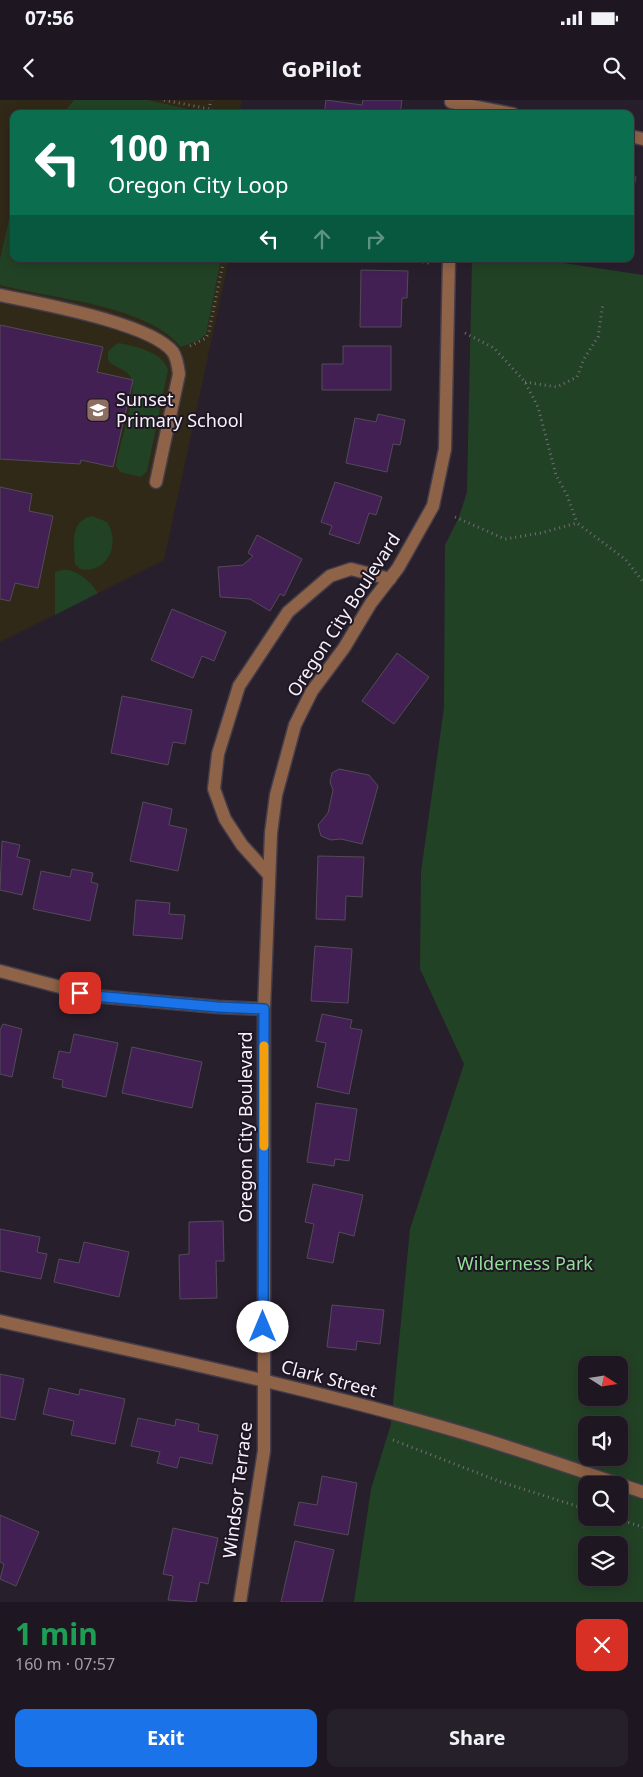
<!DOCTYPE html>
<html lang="en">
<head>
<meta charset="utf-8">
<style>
	body { margin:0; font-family:"Noto Sans",sans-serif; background:#26202a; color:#f1f3f6; height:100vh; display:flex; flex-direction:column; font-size:19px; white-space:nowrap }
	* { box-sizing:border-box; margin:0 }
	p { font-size:16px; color:#a19fa5 }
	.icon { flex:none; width:28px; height:28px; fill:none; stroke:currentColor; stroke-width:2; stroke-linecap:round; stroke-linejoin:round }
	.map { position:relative; height:1502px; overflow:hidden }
	.panel { display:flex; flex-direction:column; background:#1e1721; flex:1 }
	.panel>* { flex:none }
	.hud { position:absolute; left:10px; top:10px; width:624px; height:152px; border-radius:10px; box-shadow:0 2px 12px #0003,0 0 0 1px #3c363f; background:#0b6e4f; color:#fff; overflow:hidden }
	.needle { width:32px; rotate:102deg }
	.buttons { position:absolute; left:578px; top:1256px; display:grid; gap:10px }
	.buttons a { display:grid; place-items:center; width:50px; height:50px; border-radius:10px; background:#1e1721; box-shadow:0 2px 12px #0003,0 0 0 1px #3c363f; font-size:25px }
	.pin { position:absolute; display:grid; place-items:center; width:42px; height:42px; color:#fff; margin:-21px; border-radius:10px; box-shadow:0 2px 8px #0006 }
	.me { position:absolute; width:55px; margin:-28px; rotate:0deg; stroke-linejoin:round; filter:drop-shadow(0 0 4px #0008) }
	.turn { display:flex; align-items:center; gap:18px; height:105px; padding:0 15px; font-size:22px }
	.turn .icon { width:65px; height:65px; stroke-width:2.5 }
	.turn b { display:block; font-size:35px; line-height:42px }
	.lanes { display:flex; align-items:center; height:48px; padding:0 15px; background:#0003; justify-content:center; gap:25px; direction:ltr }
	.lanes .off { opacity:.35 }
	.round { display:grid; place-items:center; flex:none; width:52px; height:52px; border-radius:10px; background:#26202a }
	.summary { display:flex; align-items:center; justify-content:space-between; height:85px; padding:0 15px }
	h1 { font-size:30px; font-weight:700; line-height:38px; color:#1e9e55 }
	.button { display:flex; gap:10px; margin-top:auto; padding:10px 15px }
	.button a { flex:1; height:58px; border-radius:10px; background:#1a73e8; color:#fff; font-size:20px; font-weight:700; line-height:58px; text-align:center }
	.button a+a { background:#26202a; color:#f1f3f6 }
	.status { display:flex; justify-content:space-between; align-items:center; height:35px; padding:0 25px; background:#1e1721; direction:ltr }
	.status svg { height:14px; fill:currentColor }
	header { display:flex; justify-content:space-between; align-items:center; height:65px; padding:0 15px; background:#1e1721; font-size:22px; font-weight:700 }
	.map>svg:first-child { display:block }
</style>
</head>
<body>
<div class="status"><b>07:56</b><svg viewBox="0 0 49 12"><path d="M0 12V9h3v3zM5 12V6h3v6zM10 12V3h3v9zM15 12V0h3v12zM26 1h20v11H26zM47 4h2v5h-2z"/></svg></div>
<header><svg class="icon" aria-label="back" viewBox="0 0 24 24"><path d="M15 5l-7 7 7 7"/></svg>GoPilot<svg class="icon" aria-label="search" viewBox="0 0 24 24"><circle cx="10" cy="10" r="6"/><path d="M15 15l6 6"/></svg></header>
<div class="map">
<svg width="643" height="1502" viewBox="0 0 643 1502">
	<rect width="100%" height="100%" fill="#281f2c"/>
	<path fill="#302918" d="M0 0H242L239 14H14V159H229L164 460 0 542Z"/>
	<path fill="#224225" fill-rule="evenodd" d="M74 0H147L211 14H63Z
		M14 98V159H221L206 234 199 240 181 247C145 204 52 199 0 185V159Z
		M472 159H537L643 175V1502H354L371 1389 391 1324 410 1129 464 964 420 869 421 772 444 608 445 445 459 417 467 392ZM586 1265H619V1298H586ZM586 1325H619V1358H586ZM586 1385H619V1418H586ZM586 1445H619V1478H586Z
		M118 243C135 246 163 252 168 270L147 371 141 377 120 372 116 366C118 345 140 290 130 276 124 268 114 268 108 260V251Z
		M92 416 107 422C121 443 108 474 80 469L75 464C74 446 69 421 92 416Z
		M62 470C76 468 91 482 98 493L55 515V472Z"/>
	<path fill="#432054" stroke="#534a59" d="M326 0 362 5 363 0H402L400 14H324Z
		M630 75 636 77 630 104Z
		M361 170 408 171 407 198H402L401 227H360Z
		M0 225 103 247 97 272 133 280 113 367 81 360 80 364 0 359Z
		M343 246H391V290H322V264H343Z
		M378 314 405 320 400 345 393 344 387 372 346 363 355 318 376 322Z
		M335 382 382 397 376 415 369 413 359 444 329 434 332 426 321 422Z
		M0 387 32 394 29 411 53 416 38 488 15 483 10 501 0 499Z
		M257 435 302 459 284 496 280 494 270 511 250 499 220 497 218 467 243 465 253 456 248 453Z
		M172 509 226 532 214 561 202 556 193 578 151 560Z
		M397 553 429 577 394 624 362 601Z
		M122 596 192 610 185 644 173 642 168 665 111 653Z
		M339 669 369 675 378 686 362 744 341 739 331 740 321 736 318 725 328 713 333 690 330 682 332 673Z
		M143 702 172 709 169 725 187 729 178 771 130 761Z
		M2 741 20 745 17 757 30 760 22 795 0 790Z
		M318 756 364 757 362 797 346 796 345 820 316 819Z
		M72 769 93 773 91 782 98 784 90 821 33 809 41 771 70 777Z
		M136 800 170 803 169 814 185 815 182 839 133 835Z
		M315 846 352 849 348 903 311 901Z
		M322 914 352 920 350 928 362 930 349 994 317 987 326 943 316 941Z
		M3 924 22 929 12 977 0 974V930Z
		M74 934 118 943 106 997 62 987 63 980 53 978 59 951 70 953Z
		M132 947 202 962 192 1008 122 993Z
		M316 1003 357 1009 349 1061 335 1059 334 1066 307 1062Z
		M313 1084 363 1095 354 1136 339 1132 333 1163 307 1158 314 1124 305 1122Z
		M223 1121 224 1161H216L217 1198 180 1199 179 1155 189 1154V1122Z
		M0 1129 40 1137 37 1152 47 1154 41 1179 0 1171Z
		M84 1142 129 1152 119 1197 54 1182 59 1159 79 1163Z
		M332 1205 384 1210 380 1244 357 1241 356 1250 327 1247Z
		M0 1274 24 1279 15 1320 0 1317Z
		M49 1288 79 1295 80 1289 125 1299 115 1344 71 1335 74 1321 43 1314Z
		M138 1318 175 1326 176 1319 199 1324 198 1331 218 1335 212 1364 180 1357 177 1368 157 1363 160 1352 131 1346Z
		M322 1376 357 1383 348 1435 294 1425 299 1402 317 1405Z
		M0 1415 39 1432 16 1486 0 1479 4 1464 0 1462Z
		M173 1428 218 1438 208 1484 200 1482 196 1502 168 1500 173 1476 163 1474Z
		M295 1441 334 1450 322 1502H281Z"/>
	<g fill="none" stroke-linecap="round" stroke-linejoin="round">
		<g stroke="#453d49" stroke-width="15">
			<path id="service" d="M0 195C37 203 151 223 173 252 177 258 178 266 179 274L156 382
				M269 775 242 745 225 719 214 689 218 654 239 586 288 512 330 476 351 469 390 479"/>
		</g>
		<g stroke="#453d49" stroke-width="15">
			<path id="minor" d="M451 2 513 14
				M630 36 643 39
				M0 871 94 896 218 907 264 909
				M240 1502 264 1351V909L271 733 276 695 295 625 312 591 344 548 371 503 398 468 433 406 445 349 449 159"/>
		</g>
		<g stroke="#453d49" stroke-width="15">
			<path id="tertiary" d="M0 1221C155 1256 311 1288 463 1333 524 1351 583 1372 643 1392"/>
		</g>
		<path stroke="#756d79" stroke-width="3" stroke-dasharray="1 4" stroke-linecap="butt" d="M164 0 209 9 211 0
			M408 159 429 163
			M465 233 494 248 525 282 538 307 556 375 567 395 577 423
			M190 246 206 238 209 231 224 159
			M525 282 557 287 577 277 584 259 598 237 603 203
			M455 417 505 439 541 433 577 423 626 460 643 482
			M393 1340 501 1382 586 1409
			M614 1418 643 1427"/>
		<use href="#service" stroke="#8f6348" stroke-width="12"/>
		<use href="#minor" stroke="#8f6348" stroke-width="12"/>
		<use href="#tertiary" stroke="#8f6348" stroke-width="12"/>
	</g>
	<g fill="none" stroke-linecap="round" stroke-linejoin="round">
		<g stroke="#114b97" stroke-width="12">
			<path id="route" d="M80 893 94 896 218 907 264 909 263 1227"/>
		</g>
		<use href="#route" stroke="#1a73e8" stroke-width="9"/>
		<path stroke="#f59e0b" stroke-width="9" d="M264 1046V946"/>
	</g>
	<defs>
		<g id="school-square" transform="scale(1.25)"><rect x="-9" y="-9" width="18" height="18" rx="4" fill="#8d6e63" stroke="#1e1622"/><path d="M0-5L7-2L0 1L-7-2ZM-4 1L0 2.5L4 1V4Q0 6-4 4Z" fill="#fff"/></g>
	</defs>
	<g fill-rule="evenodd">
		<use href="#school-square" x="98" y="310"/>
	</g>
	<g text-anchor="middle" stroke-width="4" stroke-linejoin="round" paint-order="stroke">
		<g font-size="18" fill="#f8f2fb" stroke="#1e1622" text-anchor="start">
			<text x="116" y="306">Sunset<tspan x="116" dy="21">Primary School</tspan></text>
		</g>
		<g font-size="18" fill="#f8f2fb" stroke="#1e1622">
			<text transform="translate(344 515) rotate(-57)" y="6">Oregon City Boulevard</text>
			<text transform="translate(246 1027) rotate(-90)" y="6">Oregon City Boulevard</text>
			<text transform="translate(329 1279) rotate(15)" y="6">Clark Street</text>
			<text transform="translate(238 1390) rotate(-83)" y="6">Windsor Terrace</text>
		</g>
		<g font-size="18" fill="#92e097" stroke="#1e1622">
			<text x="525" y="1170">Wilderness Park</text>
		</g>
	</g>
</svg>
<div class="buttons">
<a><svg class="needle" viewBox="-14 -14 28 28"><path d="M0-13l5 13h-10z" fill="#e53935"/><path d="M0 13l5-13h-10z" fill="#a19fa5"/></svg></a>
<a><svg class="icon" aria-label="sound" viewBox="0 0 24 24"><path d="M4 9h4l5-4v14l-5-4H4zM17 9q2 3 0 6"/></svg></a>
<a><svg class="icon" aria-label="search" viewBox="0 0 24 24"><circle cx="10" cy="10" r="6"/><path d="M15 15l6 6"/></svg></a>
<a><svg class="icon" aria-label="layers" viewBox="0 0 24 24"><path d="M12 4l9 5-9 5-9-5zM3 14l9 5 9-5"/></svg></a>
</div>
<div class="pin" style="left:80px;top:893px;background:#d93025"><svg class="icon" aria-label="arrive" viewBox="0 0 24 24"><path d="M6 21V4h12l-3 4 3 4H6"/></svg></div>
<svg class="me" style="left:263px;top:1227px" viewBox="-20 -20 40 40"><circle r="19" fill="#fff"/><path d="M0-13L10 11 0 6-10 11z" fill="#1a73e8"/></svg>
<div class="hud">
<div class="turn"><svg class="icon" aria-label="left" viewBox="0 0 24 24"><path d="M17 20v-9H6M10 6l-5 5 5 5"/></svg><div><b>100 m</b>Oregon City Loop</div></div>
<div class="lanes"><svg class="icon" aria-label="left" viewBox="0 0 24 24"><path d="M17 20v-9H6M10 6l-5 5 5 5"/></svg><svg class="icon off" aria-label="ahead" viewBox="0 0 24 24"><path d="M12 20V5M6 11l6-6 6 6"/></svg><svg class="icon off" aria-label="right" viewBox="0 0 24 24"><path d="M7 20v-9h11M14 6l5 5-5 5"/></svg></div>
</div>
</div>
<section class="panel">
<div class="summary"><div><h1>1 min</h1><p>160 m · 07:57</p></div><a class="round" style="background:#d93025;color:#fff"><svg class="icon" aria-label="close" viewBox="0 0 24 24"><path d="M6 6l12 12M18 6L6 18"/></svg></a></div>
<div class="button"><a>Exit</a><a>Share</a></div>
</section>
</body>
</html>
